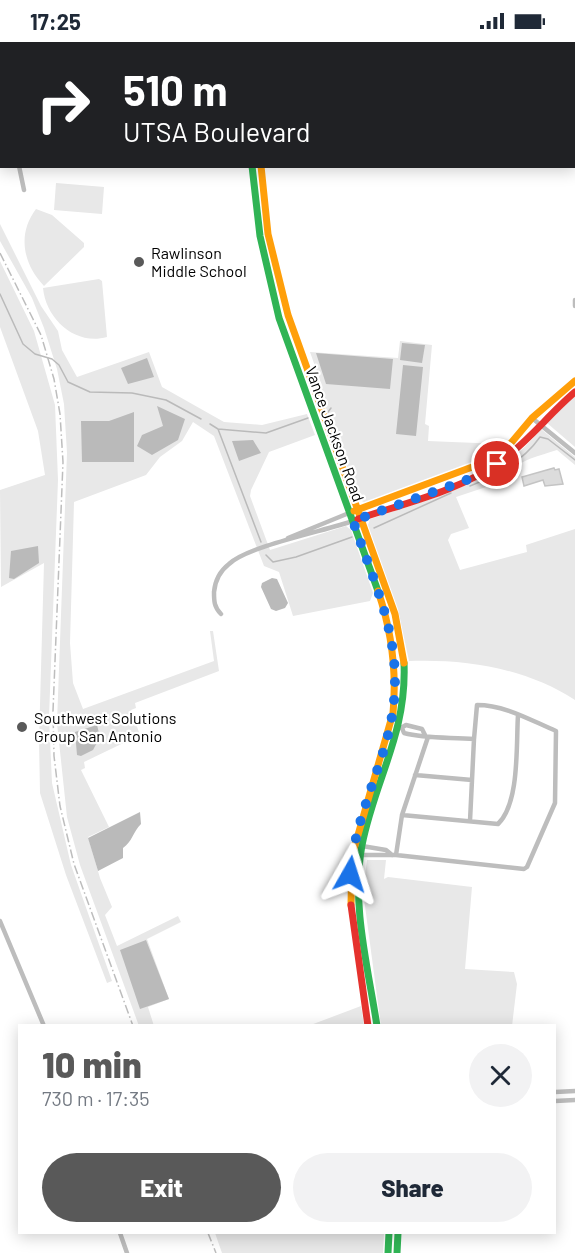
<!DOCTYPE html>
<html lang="en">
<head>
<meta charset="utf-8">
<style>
	body { margin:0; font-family:Barlow,sans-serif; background:#f2f2f3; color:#1f2937; height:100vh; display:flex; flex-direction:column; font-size:22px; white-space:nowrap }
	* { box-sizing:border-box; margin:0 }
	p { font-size:20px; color:#747a83 }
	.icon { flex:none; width:33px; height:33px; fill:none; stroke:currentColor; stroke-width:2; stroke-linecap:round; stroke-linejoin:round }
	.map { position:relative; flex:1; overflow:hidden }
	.sheet { position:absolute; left:18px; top:982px; width:538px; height:210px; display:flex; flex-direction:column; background:#fff; border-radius:0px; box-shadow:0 3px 15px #0003 }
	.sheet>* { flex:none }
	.hud { position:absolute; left:0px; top:0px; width:576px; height:126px; box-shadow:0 3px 15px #0003; background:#202124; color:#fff; overflow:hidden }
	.pin { position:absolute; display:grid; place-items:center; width:51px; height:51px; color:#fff; margin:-26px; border:3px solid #fff; border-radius:50%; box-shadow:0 2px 6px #0007 }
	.me { position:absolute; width:66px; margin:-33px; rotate:6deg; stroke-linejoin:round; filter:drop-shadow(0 0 4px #0008) }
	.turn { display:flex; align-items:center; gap:21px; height:126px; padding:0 24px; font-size:27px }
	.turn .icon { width:78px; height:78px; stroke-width:2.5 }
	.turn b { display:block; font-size:42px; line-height:51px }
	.round { display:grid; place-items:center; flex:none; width:63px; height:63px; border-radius:32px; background:#f2f2f3 }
	.head { display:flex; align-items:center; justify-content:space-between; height:102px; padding:0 24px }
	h1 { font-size:36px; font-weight:800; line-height:45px; color:#595959 }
	.action { display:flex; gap:12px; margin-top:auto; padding:12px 24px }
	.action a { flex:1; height:69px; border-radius:36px; background:#595959; color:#fff; font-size:24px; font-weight:800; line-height:69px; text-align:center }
	.action a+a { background:#f2f2f3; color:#1f2937 }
	.status { display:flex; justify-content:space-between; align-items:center; height:42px; padding:0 30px; background:#fff; direction:ltr }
	.status svg { height:16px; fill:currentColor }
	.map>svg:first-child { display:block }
</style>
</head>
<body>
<div class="status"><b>17:25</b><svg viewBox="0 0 49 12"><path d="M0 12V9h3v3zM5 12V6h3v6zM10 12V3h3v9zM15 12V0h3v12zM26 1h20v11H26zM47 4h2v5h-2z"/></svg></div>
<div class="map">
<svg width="575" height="1211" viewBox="0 0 575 1211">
	<rect width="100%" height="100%" fill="#fff"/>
	<path fill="#e8e8e8" d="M56 141 104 145 102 172 54 168Z
		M36 167 52 173 84 201V205L44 244C23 222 17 192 36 167Z
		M0 182 41 264 58 289 62 308 77 335 149 310 162 345 224 380 262 383 307 372 315 393 269 410 251 448 250 454 270 508 346 484 351 488 373 551 370 559 293 574 279 530 264 524 214 394 193 380 182 399 160 415 146 433 74 460 70 601 73 641 83 667 214 619 210 589H213L219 629 135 661 136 666 131 668 140 693 84 720 85 726 81 728 109 785 88 795 100 836 112 865 105 873 117 904 178 874 181 880 147 897 169 957 148 965 154 984H139L80 823 67 775 57 681 67 411 64 362 57 327 44 286 32 256 0 199Z
		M0 219 34 289 55 363 58 438 49 675 52 741 71 823 112 939 107 941 66 833 40 751 39 698 44 521 1 545 0 448 45 433 38 389 0 285Z
		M99 237 102 239 107 295C75 304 46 277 43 246Z
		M400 299 432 303 425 382 429 384 428 399 501 402 474 419 364 460 359 458 317 344H322L310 310 398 316Z
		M575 353V405L547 381Z
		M541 387 575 415V423L557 408C536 415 513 419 501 440L456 455 469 486 451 492 448 498 460 528 527 510 526 503 575 487V658C525 626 467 617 409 619L398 567 368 483 370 477C432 456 499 441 541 387Z
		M367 818H386L384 837 388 835 472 845 465 927 514 930 517 942 512 984H381L363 849Z
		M361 964 364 984H308Z
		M215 1191H384L383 1211H222Z"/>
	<path fill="#bababa" d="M402 301 425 303 422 321 400 318Z
		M316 311 393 317 390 347 326 342Z
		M147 316 154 335 128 342 121 326Z
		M403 323 423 325 416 394 396 392Z
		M157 364 185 377 178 398 152 413 137 404 142 393 163 384Z
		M134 370V420H82L81 379H109Z
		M253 398 261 411 239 419 232 399Z
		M38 504 39 521 14 537 9 536 11 509Z
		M272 536 277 537 288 561 285 566 276 569 271 567 261 545 262 541Z
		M97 683 100 695 93 708 81 714 77 713 75 690Z
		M140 770 141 782C133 790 132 800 123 806V816L98 829 88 796Z
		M146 898 169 957 140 967 120 908Z"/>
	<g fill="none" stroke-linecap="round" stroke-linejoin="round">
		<path stroke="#bababa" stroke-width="1.5" d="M0 252 23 302 35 312 52 317 59 323 68 340 90 350 132 351 166 358 201 377
			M328 370 331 366
			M210 382 218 387 266 391 308 376
			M218 387 261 500
			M470 444C496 434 524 418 540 395L548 397 575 418
			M374 486 451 451
			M266 513 273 520 296 515 352 495"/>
	</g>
	<path fill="#dcdcdc" stroke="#c4c4c4" stroke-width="1.5" d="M554 426 555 428 559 427 563 442 545 444 543 438 524 444 522 435Z"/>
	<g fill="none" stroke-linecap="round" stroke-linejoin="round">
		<path stroke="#bdbdbd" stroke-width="4.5" d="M175 2V0
			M225 2V0
			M0 32H2
			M0 40 2 46
			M19 124 24 148
			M575 258V264
			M532 376 575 411
			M288 496 349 471
			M221 572C214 565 214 559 214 550 215 539 220 529 229 522 248 504 324 489 353 479
			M401 686 406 683 422 687 425 693
			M402 686 404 691C426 697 450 695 474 697L477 663C505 663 530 678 556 689L555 761 527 825 524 827 396 813 402 773 498 782C520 761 516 702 518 673
			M415 733 472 738
			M402 773 428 695
			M470 779 474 697
			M362 804 386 808 392 813
			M360 813H396
			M0 879 44 984
			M555 1050 575 1049
			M555 1059 575 1058
			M120 1191 127 1211"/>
		<path stroke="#30b455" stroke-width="7" d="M252 124 260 194 279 276 378 549
			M377 984C368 925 351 862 362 803 375 737 407 692 404 621
			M388 1211 389 1191
			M397 1211 398 1191"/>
		<path stroke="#ff9f0a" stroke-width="7" d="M261 124 268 192 288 273 395 572 404 621
			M354 469 483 421 511 401 532 376 575 339
			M351 863 352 814 393 671C397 628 392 590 378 549"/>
		<path stroke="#e5322d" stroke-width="7" d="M256 2 257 0
			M264 2 265 0
			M358 477C405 461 459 449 500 420 528 400 549 372 575 350
			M351 863 368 984"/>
		<path stroke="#bdbdbd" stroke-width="1.5" stroke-dasharray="9 3 1.5 3" stroke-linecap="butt" d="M0 211 41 293 54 337 60 372 63 420 53 669 54 714 60 764 74 822 133 984
			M208 1191 216 1211"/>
	</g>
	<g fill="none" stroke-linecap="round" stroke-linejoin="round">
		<path stroke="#1a73e8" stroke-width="10" stroke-dasharray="0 18" d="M350 832C354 787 372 747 385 704 411 616 381 560 353 479L475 435 497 422"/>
	</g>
	<g fill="#595959" stroke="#fff" stroke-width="2">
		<circle cx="139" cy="220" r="6"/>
		<circle cx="22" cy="685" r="6"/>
	</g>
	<g text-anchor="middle" stroke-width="4.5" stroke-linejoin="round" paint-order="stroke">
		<g font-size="16" fill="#000" stroke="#fff" text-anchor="start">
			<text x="151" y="217">Rawlinson<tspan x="151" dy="18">Middle School</tspan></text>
			<text x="34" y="682">Southwest Solutions<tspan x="34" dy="18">Group San Antonio</tspan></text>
		</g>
		<g font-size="16" fill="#000" stroke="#fff">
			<text transform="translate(335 392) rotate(70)" y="6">Vance Jackson Road</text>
		</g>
	</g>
</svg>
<div class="pin" style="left:497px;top:422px;background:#d93025"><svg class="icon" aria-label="arrive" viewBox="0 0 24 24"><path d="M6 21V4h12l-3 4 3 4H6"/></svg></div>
<svg class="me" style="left:350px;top:832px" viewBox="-20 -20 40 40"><path d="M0-17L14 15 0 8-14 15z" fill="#1a73e8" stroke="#fff" stroke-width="4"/></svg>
<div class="hud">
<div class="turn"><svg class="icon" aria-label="right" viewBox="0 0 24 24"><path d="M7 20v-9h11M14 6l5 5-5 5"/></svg><div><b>510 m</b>UTSA Boulevard</div></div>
</div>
<section class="sheet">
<div class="head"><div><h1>10 min</h1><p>730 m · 17:35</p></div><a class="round"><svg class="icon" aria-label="close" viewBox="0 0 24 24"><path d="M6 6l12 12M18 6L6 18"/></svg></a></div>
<div class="action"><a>Exit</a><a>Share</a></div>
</section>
</div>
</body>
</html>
